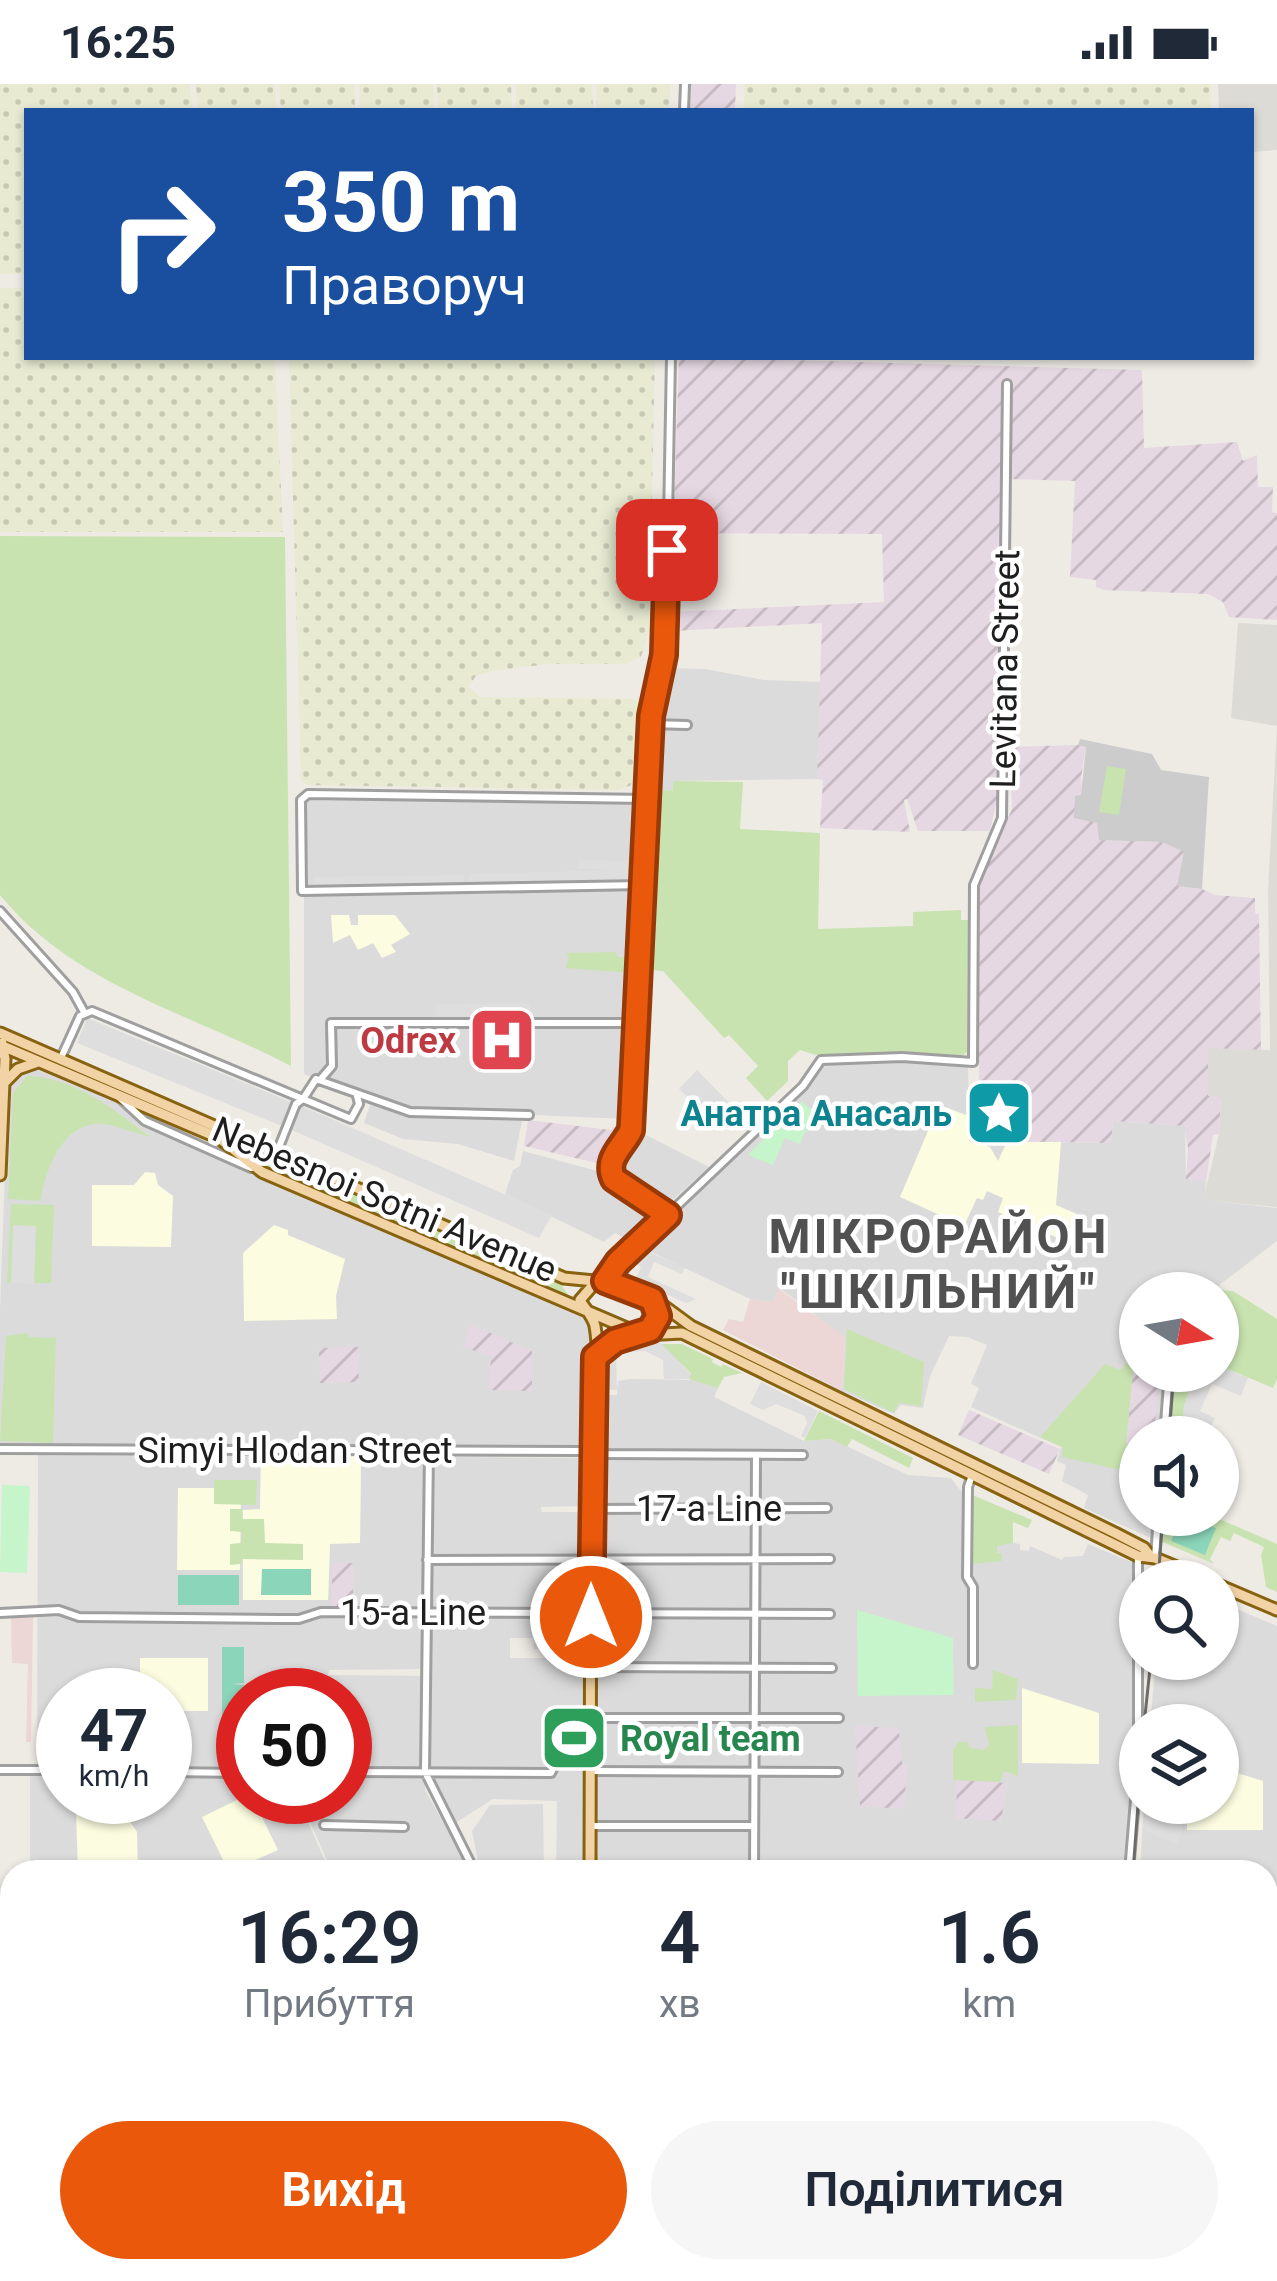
<!DOCTYPE html>
<html lang="uk">
<head>
<meta charset="utf-8">
<style>
	body { margin:0; font-family:Roboto,sans-serif; background:#f6f6f7; color:#1f2937; height:100vh; display:flex; flex-direction:column; font-size:45px; white-space:nowrap }
	* { box-sizing:border-box; margin:0 }
	p { font-size:39px; color:#747a83 }
	.icon { flex:none; width:66px; height:66px; fill:none; stroke:currentColor; stroke-width:2; stroke-linecap:round; stroke-linejoin:round }
	.map { position:relative; flex:1; overflow:hidden }
	.details { position:absolute; left:0px; top:1776px; width:1278px; height:423px; display:flex; flex-direction:column; background:#fff; border-radius:36px 36px 0 0; box-shadow:0 3px 9px #0004 }
	.details>* { flex:none }
	.hud { position:absolute; left:24px; top:24px; width:1230px; height:252px; border-radius:0px; box-shadow:0 3px 9px #0004; background:#1a4fa0; color:#fff; overflow:hidden }
	.needle { width:78px; rotate:101deg }
	.tools { position:absolute; left:1119px; top:1188px; display:grid; gap:24px }
	.tools a { display:grid; place-items:center; width:120px; height:120px; border-radius:50%; background:#fff; box-shadow:0 3px 9px #0004; font-size:60px }
	.speed { position:absolute; left:36px; top:1584px; display:flex; gap:24px; font-size:60px; font-weight:700; text-align:center }
	.speed>* { display:grid; place-content:center; width:156px; height:156px; border-radius:50%; background:#fff; box-shadow:0 3px 9px #0004; line-height:1 }
	.speed small { font-size:30px; font-weight:400 }
	.speed .limit { border:18px solid #d22; background:#fff; color:#111 }
	.pin { position:absolute; display:grid; place-items:center; width:102px; height:102px; color:#fff; margin:-51px; border-radius:24px; box-shadow:0 6px 18px #0006 }
	.me { position:absolute; width:132px; margin:-66px; rotate:0deg; stroke-linejoin:round; filter:drop-shadow(0 0 9px #0008) }
	.turn { display:flex; align-items:center; gap:42px; height:252px; padding:0 60px; font-size:54px }
	.turn .icon { width:156px; height:156px; stroke-width:2.5 }
	.turn b { display:block; font-size:84px; line-height:102px }
	.eta { display:flex; justify-content:space-evenly; align-items:center; height:204px; text-align:center }
	.eta b { font-size:72px; font-weight:600; line-height:84px }
	.action { display:flex; gap:24px; margin-top:auto; padding:24px 60px }
	.action a { flex:1; height:138px; border-radius:72px; background:#ea580c; color:#fff; font-size:48px; font-weight:600; line-height:138px; text-align:center }
	.action a+a { background:#f6f6f7; color:#1f2937 }
	.status { display:flex; justify-content:space-between; align-items:center; height:84px; padding:0 60px; background:#fff; direction:ltr }
	.status svg { height:33px; fill:currentColor }
	.map>svg:first-child { display:block }
</style>
</head>
<body>
<div class="status"><b>16:25</b><svg viewBox="0 0 49 12"><path d="M0 12V9h3v3zM5 12V6h3v6zM10 12V3h3v9zM15 12V0h3v12zM26 1h20v11H26zM47 4h2v5h-2z"/></svg></div>
<div class="map">
<svg width="1277" height="2197" viewBox="0 0 1277 2197">
	<defs>
		<pattern id="industrial-furrows" width="10" height="10" patternUnits="userSpaceOnUse" patternTransform="scale(3)"><rect width="10" height="10" fill="#e6d8e3"/><path d="M-1 1l2-2M0 10L10 0M9 11l2-2" fill="none" stroke="#c5b9c2"/></pattern>
		<pattern id="farmland-dots" width="8" height="8" patternUnits="userSpaceOnUse" patternTransform="scale(3)"><rect width="8" height="8" fill="#e8ebd2"/><path d="M2 2h.1M6 6h.1" fill="none" stroke="#c7c9b4" stroke-width="1.8" stroke-linecap="round"/></pattern>
	</defs>
	<rect width="100%" height="100%" fill="#eeebe5"/>
	<path fill="#dcdbdb" fill-rule="evenodd" d="M667 584 705 585 764 596 823 598 817 695 674 697 673 706 652 707 657 624Z
		M304 715 643 716 633 937 541 941 627 944 625 1035 425 1026 412 1028 304 990Z
		M903 975 968 983 970 1057 1111 1059 1113 1037 1185 1042 1186 1094 1206 1098 1205 1108 1212 1110 1211 1117 1277 1124V1157L1209 1209H1140V1287H1167L1162 1353H1140V1431H1155L1153 1455 1084 1424 1088 1411 1062 1397 1066 1381 1057 1377 1061 1363 971 1323 979 1304 971 1300 987 1261 967 1253 949 1252 930 1292 923 1324 900 1321 894 1330 842 1307 845 1254 832 1247 809 1225 780 1205 772 1218 750 1215 641 1163 806 1007 817 985 829 976Z
		M42 984 110 1012 144 1040 583 1234 592 1242V1357L585 1363 0 1362V1225L8 1005 13 995 29 985Z
		M371 1018 410 1031 522 1037 514 1077 458 1060 403 1055 364 1039Z
		M644 1050 709 1083 665 1123 616 1095 612 1086 632 1051Z
		M523 1067 605 1089 617 1104 653 1126 624 1154 615 1149 604 1158 505 1110 513 1086 520 1082Z
		M630 1295 696 1296 718 1304 714 1313 804 1357 831 1355 908 1391 951 1394 961 1407 1013 1429V1459L1020 1460V1466L1029 1467 1030 1462 1062 1476 1064 1473 1083 1472 1088 1460 1134 1479 1137 1680 1127 1788H593V1375L598 1365 599 1316 604 1311H617L618 1297Z
		M38 1371 261 1372 260 1426H244V1516H328L330 1459H360L361 1372 426 1373 424 1585 329 1586 328 1591 425 1592V1706L471 1788H332L299 1713H345V1611H243V1713H297L330 1788H30V1691L37 1690ZM63 1611H165V1713H63Z
		M430 1373 584 1374V1422L541 1423 542 1428H584L583 1471H542L541 1477 584 1478V1565H534L533 1554H510V1574H559L560 1585H584L587 1788H556L557 1717 493 1715 455 1739 429 1691 491 1687 428 1685Z
		M1218 1517 1277 1542V1945L1266 1938V1788H1140L1144 1719H1218V1641H1150L1156 1575H1218Z
		M543 1720 544 1788H480L472 1747 490 1721Z
		M1266 1961 1277 1968V2075L1266 2084Z
		M26 2187H182L204 2197H26Z
		M327 2187H584V2197H327Z
		M603 2187H751V2197H603Z
		M878 2187H986V2197H874V2189Z"/>
	<path fill="#edd7d6" d="M779 1205 845 1253 842 1307 723 1246 729 1235 743 1238 750 1215 772 1218Z
		M11 1533H33L31 1658H26L28 1580 12 1579Z
		M0 1964H12L9 2197H0Z"/>
	<path fill="url(#industrial-furrows)" d="M687 0H736L735 27H686Z
		M679 273 1142 286 1144 364 1237 358 1243 377 1257 371 1258 403H1273L1272 428 1277 429V536L1229 533 1223 518 1208 510 1103 506 1096 503V496L1070 493 1075 397 1005 395 997 715 990 747H918L907 715 904 716 910 748 820 744 823 696 817 695 822 539 673 547 672 528 884 518 882 450 673 449Z
		M1078 661 1086 662 1081 694 1084 734 1097 739 1100 756 1162 758 1185 768 1178 802 1202 805 1215 811 1255 814V829L1259 830 1261 967 1221 1013 1219 1050 1213 1051 1206 1098 1186 1095 1188 1063 1184 1042 1113 1037 1111 1059 979 1057V802L1012 725 1010 663Z
		M528 1036 611 1046 619 1037 626 1042 601 1080 524 1062Z
		M471 1241 532 1267V1307L489 1306 491 1272 463 1263Z
		M358 1263 359 1298 320 1299 319 1264Z
		M1134 1277 1140 1280V1287L1159 1288 1154 1353H1140V1363L1126 1361Z
		M969 1326 1060 1365 1049 1390 958 1351Z
		M332 1479H353V1524L332 1523Z
		M855 1642 896 1644 899 1648 902 1679 907 1680 904 1725 860 1722Z
		M957 1696 1007 1699 1001 1737 956 1734Z
		M1147 2187H1251L1244 2197H1136Z"/>
	<path fill="#fbfce0" d="M331 831H349L351 841H358V831H395L410 850 391 861 396 868 382 874 373 859 358 866 350 851 333 859Z
		M939 1021 969 1032V1057L990 1063 998 1077 1007 1058H1061L1056 1121 1077 1130 1065 1157 998 1128 1003 1114 987 1107 983 1116 977 1114 964 1142 900 1113Z
		M145 1088 155 1089 158 1101 173 1112 171 1163 92 1162V1101H134Z
		M274 1141 288 1146V1151L345 1175 336 1212 337 1235 244 1237 243 1169Z
		M261 1372H361L360 1459 330 1460 328 1516H243V1426L260 1425Z
		M178 1404H241L240 1486H177Z
		M140 1574H208V1627H165V1611H140Z
		M1022 1604 1099 1629V1680L1022 1679Z
		M1218 1683 1263 1697V1746H1187V1719H1218Z
		M243 1713H252L278 1766 229 1788 202 1733Z
		M76 1729 125 1730 137 1748 138 1788H78Z"/>
	<path fill="#ccc" d="M1080 655 1152 670 1161 686 1209 693 1202 805 1177 802 1184 768 1162 758 1099 756 1097 739 1074 734 1075 712 1081 711 1086 663 1078 661Z"/>
	<path fill="#dddbd6" d="M1218 0H1277V66L1251 68V27H1219Z
		M1238 539 1277 541V1123L1210 1117 1211 1110 1205 1108 1219 1050 1221 1014 1208 1012V964L1270 966 1268 806 1277 642 1231 634Z"/>
	<path fill="url(#farmland-dots)" d="M0 0H190L193 27H27V190H0Z
		M196 0H275L276 27H198Z
		M279 0H354L355 27H281Z
		M359 0H433L434 27H360Z
		M437 0H511L512 27H438Z
		M516 0H592L593 27H516Z
		M596 0H671L669 27H597Z
		M745 0H1211V27H743Z
		M0 204H27V273H275L283 448H0Z
		M289 273H655L649 545 641 573 626 580H548L493 587 476 592 468 603 481 613 634 615 641 624 639 688 630 702 617 706 309 701 301 697Z"/>
	<path fill="#c8e3b0" d="M0 452 285 453 291 982C192 930 73 901 0 811Z
		M1107 682 1126 685 1119 731 1099 728Z
		M673 697 743 698 740 745 820 749 818 845 913 842V828L961 826V836H968L967 968 961 973 816 971 800 966 788 977V997L767 1017 746 994 758 982 729 951 724 954 663 887 647 886 652 707 673 706Z
		M615 868 618 873H633L631 889 566 884 569 873 566 869Z
		M12 960 13 959 488 1164 559 1198 572 1216 268 1087 214 1048Z
		M27 992C74 993 115 1026 150 1053 135 1049 118 1042 103 1040 63 1037 45 1086 41 1117L8 1115 13 1009Z
		M11 1120 54 1121 51 1199H7Z
		M1222 1206 1233 1207 1277 1235V1295L1273 1304 1218 1281V1209Z
		M847 1245 924 1278 921 1322 899 1319 894 1329 844 1305Z
		M28 1249 29 1253 56 1254 53 1359 0 1357 6 1252Z
		M660 1260H682L713 1275 712 1278 721 1283 723 1280 742 1289 724 1293 718 1304 689 1295 691 1289Z
		M1130 1275 1134 1277 1126 1360 1135 1362 1133 1389 1062 1373 1063 1363 1040 1353 1105 1280 1121 1286Z
		M1171 1287H1198L1184 1321 1183 1353H1166Z
		M819 1327 913 1374 909 1384 852 1355 847 1363 831 1355 804 1357Z
		M214 1396H257L256 1421 214 1420Z
		M970 1410 1032 1436 1028 1444 1013 1438V1459L997 1462V1469H1002V1477L970 1480Z
		M230 1425H242V1435H264L265 1459 303 1460V1476L242 1475 241 1480 230 1481V1460L241 1459 242 1448 230 1447Z
		M1160 1431H1210L1277 1460V1508L1266 1503 1261 1471 1264 1463 1234 1449 1230 1457 1221 1453 1210 1475 1214 1480 1158 1456Z
		M993 1586 1018 1595 1016 1616 975 1618V1604L992 1605Z
		M1018 1641V1692L1004 1687 1000 1698 953 1696V1667L958 1658H968L969 1663 983 1666 989 1662 985 1643Z"/>
	<path fill="#c6f4cb" d="M801 1018 814 1027 800 1060 785 1054 773 1081 748 1071Z
		M2 1401 30 1402 27 1489 0 1488Z
		M857 1526 953 1554 954 1611 858 1612Z"/>
	<path fill="#8bd5ba" d="M1182 1431 1216 1444 1205 1471 1171 1457Z
		M262 1485H311V1511H261Z
		M178 1491H239V1521H178Z
		M222 1563H244V1599L233 1600 244 1601 243 1633H222Z"/>
	<path fill="#dedede" d="M579 776 630 777V787H641V799L469 802V790L623 786 578 785Z
		M464 791V803L314 805V793Z
		M530 919V935H434L437 920Z
		M87 934 291 1018 282 1042 77 959Z
		M697 986 738 1028 721 1046 679 1005Z
		M297 1020 456 1089 552 1131 539 1154 287 1044Z
		M13 1141 36 1142 34 1200 11 1199Z
		M644 1166 685 1183 682 1190 654 1178 648 1193 696 1215 686 1219 635 1196 641 1183 632 1177Z
		M657 1255 691 1290 689 1295H664L663 1276 645 1267 626 1268 616 1271 617 1306 601 1305V1273L610 1265 630 1257Z
		M1218 1281 1248 1294 1241 1312 1212 1300 1200 1327 1215 1334 1207 1353H1183L1184 1321 1198 1287H1218Z
		M761 1298 818 1327 805 1354 801 1352 807 1339 805 1332 776 1320 763 1326 750 1320Z
		M1147 1719H1182V1748L1177 1760 1144 1746Z"/>
	<g fill="none" stroke-linecap="round" stroke-linejoin="round">
		<g stroke="#9f9f9f" stroke-width="12">
			<path id="minor" d="M684 27 685 0
				M650 640 687 641
				M643 801 302 807 301 716 308 710 648 715
				M0 827 73 908 84 928
				M60 976 80 932 92 927 351 1035 359 1020 357 1012
				M320 996 332 982 331 939H638
				M120 1014 145 1037 251 1084
				M277 1068 296 1020 303 1015 316 995 410 1028 529 1031
				M668 1131 614 1095C604 1075 624 1064 631 1046L651 631 662 587 666 546 671 273
				M605 1197 618 1178 803 1002 821 976 902 973 973 978 974 801 1002 734 1007 300
				M1164 1353 1169 1287
				M0 1365 582 1367 599 1370 803 1371
				M429 1367 425 1688 475 1788
				M972 1391 968 1403 967 1493 973 1503V1580
				M591 1425 827 1424
				M1155 1474 1158 1431
				M427 1476 830 1475
				M0 1529 59 1526 79 1533 279 1535H299L321 1528 830 1530
				M591 1583 832 1584
				M591 1634H839
				M0 1686H63
				M590 1687 838 1688
				M165 1688 243 1689
				M345 1688 551 1689 562 1667 591 1664
				M324 1741 404 1743
				M590 1742H754
				M754 1788 756 1371
				M1129 1788 1138 1680V1472
				M1266 2097 1277 2086
				M756 2187V2197
				M419 2197V2187
				M841 2197V2187"/>
		</g>
		<g stroke="#88630f" stroke-width="15">
			<path id="major" d="M0 949 564 1194 615 1199 657 1217 691 1242 1115 1449 1144 1464 1151 1473
				M0 961 219 1054 262 1088 643 1251 682 1249 1138 1472 1155 1474 1210 1497
				M3 1000 18 985 38 978
				M0 1091 5 975 2 959
				M596 1272 615 1257 650 1247 658 1231 652 1215
				M1218 1501 1277 1526
				M590 1788 591 1370C597 1343 600 1270 595 1242 593 1232 584 1224 580 1216L594 1200
				M0 1842 12 1847
				M0 1864 12 1855
				M1266 1955 1277 1963
				M593 2187 594 2197"/>
		</g>
		<use href="#minor" stroke="#fff" stroke-width="6"/>
		<use href="#major" stroke="#f2d3a6" stroke-width="9"/>
		<path stroke="#6c6c6c" stroke-width="3" d="M1194 1209H1203
			M1169 1353 1174 1287
			M1158 1497 1163 1431
			M1144 1641 1151 1575
			M1133 1788 1140 1694
			M1103 2197V2187"/>
	</g>
	<g fill="none" stroke-linecap="round" stroke-linejoin="round">
		<g stroke="#983908" stroke-width="30">
			<path id="route" d="M591 1533 595 1273 615 1257 650 1246 658 1232 652 1215 605 1197 618 1178 668 1131 614 1095C604 1075 623 1063 631 1046L651 632 664 571 667 466"/>
		</g>
		<use href="#route" stroke="#ea580c" stroke-width="21"/>
	</g>
	<defs>
		<g id="hospital-square" transform="scale(3.45)"><rect x="-9" y="-9" width="18" height="18" rx="4" fill="#e0444e" stroke="#fff"/><path d="M-5-5h3v3.5h4V-5h3V5h-3V1.5h-4V5h-3Z" fill="#fff"/></g>
		<g id="sight-square" transform="scale(3.45)"><rect x="-9" y="-9" width="18" height="18" rx="4" fill="#0f9aa8" stroke="#fff"/><path d="M0-6L1.8-2.2L6-1.7L2.9 1.2L3.7 5.4L0 3.3L-3.7 5.4L-2.9 1.2L-6-1.7L-1.8-2.2Z" fill="#fff"/></g>
		<g id="stadium-square" transform="scale(3.45)"><rect x="-9" y="-9" width="18" height="18" rx="4" fill="#2e9e5b" stroke="#fff"/><path d="M0-5a6.5 5 0 1 0 0 10a6.5 5 0 1 0 0-10ZM-3.5-1.8h7v3.6h-7Z" fill="#fff"/></g>
	</defs>
	<g fill-rule="evenodd">
		<use href="#hospital-square" x="502" y="956"/>
		<use href="#sight-square" x="999" y="1029"/>
		<use href="#stadium-square" x="574" y="1654"/>
	</g>
	<g text-anchor="middle" stroke-width="9" stroke-linejoin="round" paint-order="stroke">
		<g font-size="36" fill="#1e1e1e" stroke="#fff">
			<text transform="translate(1004 585) rotate(-89)" y="13">Levitana Street</text>
			<text transform="translate(385 1115) rotate(23)" y="13">Nebesnoi Sotni Avenue</text>
			<text x="295" y="1379">Simyi Hlodan Street</text>
			<text x="709" y="1437">17-a Line</text>
			<text x="413" y="1541">15-a Line</text>
		</g>
		<g font-size="36" font-weight="bold" fill="#be3a42" stroke="#fff" text-anchor="end">
			<text x="456" y="969">Odrex</text>
		</g>
		<g font-size="36" font-weight="bold" fill="#0d838f" stroke="#fff" text-anchor="end">
			<text x="952" y="1042">Анатра Анасаль</text>
		</g>
		<g font-size="36" font-weight="bold" fill="#27864d" stroke="#fff" text-anchor="start">
			<text x="620" y="1667">Royal team</text>
		</g>
		<g font-size="48" font-weight="bold" letter-spacing="3" fill="#515151" stroke="#fff">
			<text x="939" y="1169">МІКРОРАЙОН<tspan x="939" dy="55">"ШКІЛЬНИЙ"</tspan></text>
		</g>
	</g>
</svg>
<div class="tools">
<a><svg class="needle" viewBox="-14 -14 28 28"><path d="M0-13l5 13h-10z" fill="#e53935"/><path d="M0 13l5-13h-10z" fill="#747a83"/></svg></a>
<a><svg class="icon" aria-label="sound" viewBox="0 0 24 24"><path d="M4 9h4l5-4v14l-5-4H4zM17 9q2 3 0 6"/></svg></a>
<a><svg class="icon" aria-label="search" viewBox="0 0 24 24"><circle cx="10" cy="10" r="6"/><path d="M15 15l6 6"/></svg></a>
<a><svg class="icon" aria-label="layers" viewBox="0 0 24 24"><path d="M12 4l9 5-9 5-9-5zM3 14l9 5 9-5"/></svg></a>
</div>
<div class="speed"><div>47<small>km/h</small></div><div class="limit">50</div></div>
<div class="pin" style="left:667px;top:466px;background:#d93025"><svg class="icon" aria-label="arrive" viewBox="0 0 24 24"><path d="M6 21V4h12l-3 4 3 4H6"/></svg></div>
<svg class="me" style="left:591px;top:1533px" viewBox="-20 -20 40 40"><circle r="17" fill="#ea580c" stroke="#fff" stroke-width="3"/><path d="M0-11L8 9 0 5-8 9z" fill="#fff"/></svg>
<div class="hud">
<div class="turn"><svg class="icon" aria-label="right" viewBox="0 0 24 24"><path d="M7 20v-9h11M14 6l5 5-5 5"/></svg><div><b>350 m</b>Праворуч</div></div>
</div>
<section class="details">
<div class="eta">
<div><b>16:29</b><p>Прибуття</p></div>
<div><b>4</b><p>хв</p></div>
<div><b>1.6</b><p>km</p></div>
</div>
<div class="action"><a>Вихід</a><a>Поділитися</a></div>
</section>
</div>
</body>
</html>
